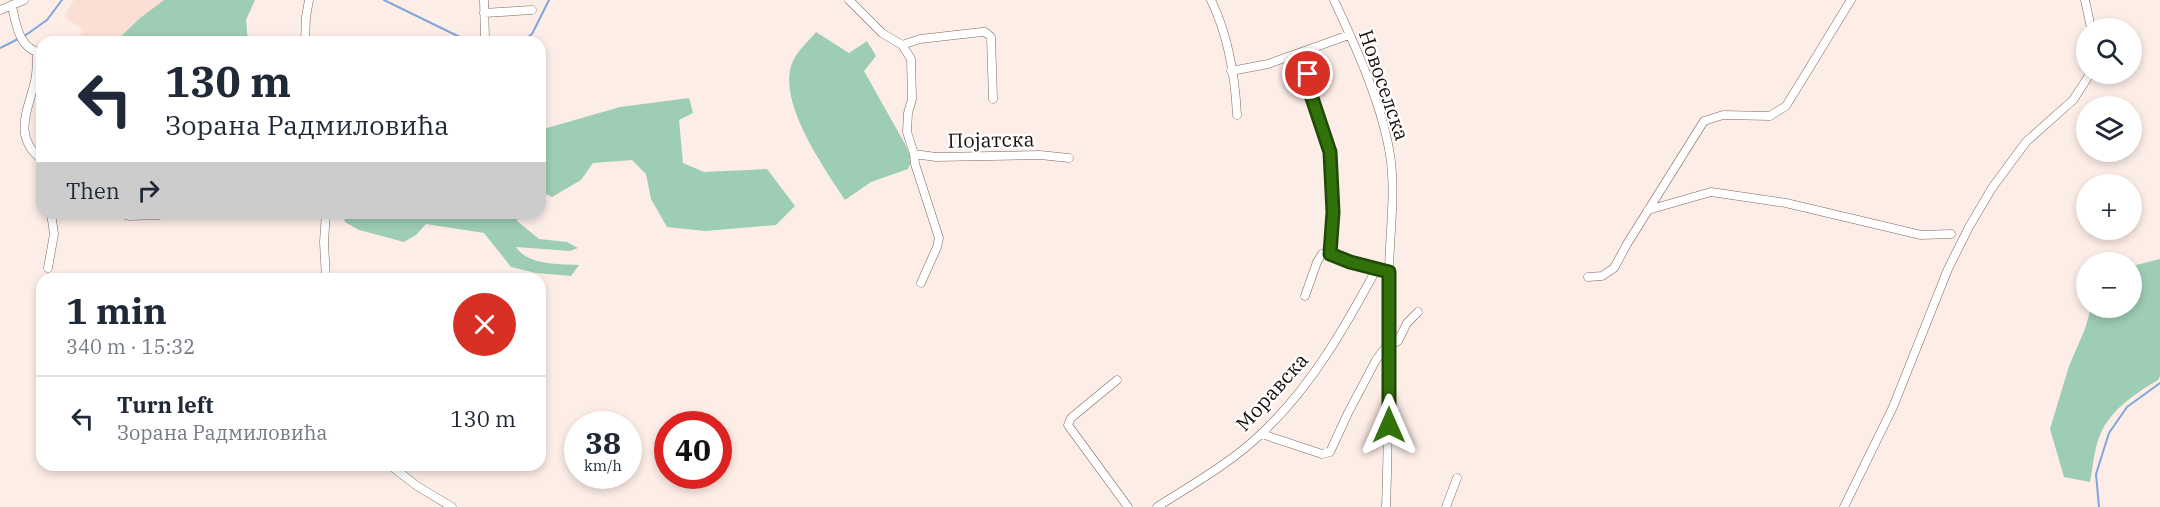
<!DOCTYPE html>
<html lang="en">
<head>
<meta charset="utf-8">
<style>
	body { margin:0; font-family:"IBM Plex Serif",serif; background:#f2f2f3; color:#1f2937; height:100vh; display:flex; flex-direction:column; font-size:22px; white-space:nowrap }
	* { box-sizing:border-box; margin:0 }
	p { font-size:20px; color:#747a83 }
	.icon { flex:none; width:33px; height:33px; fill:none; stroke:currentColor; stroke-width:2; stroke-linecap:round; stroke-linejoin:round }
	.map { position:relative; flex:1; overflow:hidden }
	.panel { position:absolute; left:36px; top:273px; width:510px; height:198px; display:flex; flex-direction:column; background:#fff; border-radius:18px; box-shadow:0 3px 9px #0003 }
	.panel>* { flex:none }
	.hud { position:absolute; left:36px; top:36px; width:510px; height:183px; border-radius:18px; box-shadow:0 3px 9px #0003; background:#fff; color:#1f2937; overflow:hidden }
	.buttons { position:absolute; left:2076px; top:18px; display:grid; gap:12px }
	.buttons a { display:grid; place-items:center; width:66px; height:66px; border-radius:50%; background:#fff; box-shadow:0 3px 9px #0003; font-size:30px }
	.speed { position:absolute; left:564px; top:411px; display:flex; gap:12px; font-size:30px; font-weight:700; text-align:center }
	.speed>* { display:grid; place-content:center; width:78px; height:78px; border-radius:50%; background:#fff; box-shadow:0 3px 9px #0003; line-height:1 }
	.speed small { font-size:15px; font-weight:400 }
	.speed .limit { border:9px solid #d22; background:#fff; color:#111 }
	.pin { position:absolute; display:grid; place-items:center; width:51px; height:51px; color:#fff; margin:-26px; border:3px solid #fff; border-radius:50%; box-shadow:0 2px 6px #0007 }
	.me { position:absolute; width:66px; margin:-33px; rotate:0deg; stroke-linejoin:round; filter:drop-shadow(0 0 4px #0008) }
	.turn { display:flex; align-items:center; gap:21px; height:126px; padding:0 30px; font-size:27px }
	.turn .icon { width:78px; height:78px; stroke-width:2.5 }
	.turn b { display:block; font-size:42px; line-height:51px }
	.then { display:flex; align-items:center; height:57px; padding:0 30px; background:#0003; gap:12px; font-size:22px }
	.round { display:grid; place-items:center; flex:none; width:63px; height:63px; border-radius:32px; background:#f2f2f3 }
	.headline { display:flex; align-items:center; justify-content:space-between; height:102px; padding:0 30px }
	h1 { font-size:36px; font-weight:700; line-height:45px }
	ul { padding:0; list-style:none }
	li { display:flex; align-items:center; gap:18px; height:84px; padding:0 30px; border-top:2px solid #e0e1e3 }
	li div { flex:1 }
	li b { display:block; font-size:22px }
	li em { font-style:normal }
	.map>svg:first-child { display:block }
</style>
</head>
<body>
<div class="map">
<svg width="2160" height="507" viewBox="0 0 2160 507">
	<rect width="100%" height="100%" fill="#fdede7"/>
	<path fill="#fbdfd4" d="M74 0H164L140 18 115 42H72L84 31 64 16Z"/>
	<path fill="#9dcdb5" d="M164 0H255L246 20 248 42H115L140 18Z
		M816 32 849 53 867 41 876 56 864 71 905 144 912 160 908 169 871 182 845 200C824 168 775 99 793 61 798 50 809 41 816 32Z
		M689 98 693 113 679 120 683 163 704 172 767 169 795 206 776 225 705 231 667 227 651 199 646 174 632 160 593 163 581 180 552 197 540 191V130L620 107Z
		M343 213H518L517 221 539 239 567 242 578 248 570 251 516 247C528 265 558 264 579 265L571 276 536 273 511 267 484 233 426 224 416 235 404 242 359 230 345 222Z
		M2160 259V376L2158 380C2135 394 2111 409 2100 435 2094 449 2093 467 2090 482L2064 477 2050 429 2069 366 2085 329 2091 308H2132V266Z"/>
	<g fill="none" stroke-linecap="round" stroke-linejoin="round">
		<path stroke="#80a4dd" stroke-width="2" d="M384 0 470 42
			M23 37 47 20 62 0
			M521 42 532 34 549 0
			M0 48 18 39
			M2099 507 2096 474 2109 433 2127 407 2160 383"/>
		<g stroke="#7e675e" stroke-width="9">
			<path id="minor" d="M484 0 485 39
				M849 0 882 33 902 45 911 59 912 99 908 113 907 132 914 154 936 157 1040 155 1069 158
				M1211 0C1228 35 1235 76 1237 115
				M1334 0C1355 45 1380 100 1389 149 1397 191 1389 233 1389 275 1388 353 1389 430 1386 507
				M2085 0 2091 28
				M12 6C16 24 19 50 42 53
				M0 10 24 0
				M484 13 532 10
				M305 42 306 17 309 0
				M902 45 920 39 982 32H985L991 37 993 99
				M1303 52 1311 95 1330 152 1333 212 1332 246 1330 253
				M37 53C37 62 37 72 35 81 28 111 12 136 42 160
				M1231 71 1268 64 1349 35
				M914 154 915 164 939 238 937 247 921 283
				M1648 210 1711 192 1786 203 1921 235 1951 234
				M118 213 129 216 159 215
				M48 268 54 234 51 213
				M1588 277 1602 276 1614 268 1627 244 1704 121 1723 115 1770 116 1786 106 1851 0
				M326 279 324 242 326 213
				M1305 296 1317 262 1322 254 1330 253 1350 262 1380 269
				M1117 380 1071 418 1068 425 1128 507
				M1262 434 1322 454 1330 452 1348 413 1376 360 1385 348 1398 341 1407 323 1418 312
				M390 465 417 486 452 507
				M1157 507C1193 484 1231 463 1262 433 1312 386 1345 327 1377 268
				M1446 507 1457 478
				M1844 507 1893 407 1948 269 1969 227 1992 188 2026 142 2073 100 2090 74"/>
		</g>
		<use href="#minor" stroke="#fff" stroke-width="8"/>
	</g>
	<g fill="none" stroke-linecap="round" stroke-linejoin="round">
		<g stroke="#204a07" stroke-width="15">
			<path id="route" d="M1308 74 1311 95 1330 152 1333 212 1330 254 1350 262 1389 272V425"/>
		</g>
		<use href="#route" stroke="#32720b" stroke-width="10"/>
	</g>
	<g text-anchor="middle" stroke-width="4.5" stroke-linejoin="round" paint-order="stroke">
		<g font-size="20" fill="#19100d" stroke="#fff">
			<text transform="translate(1384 85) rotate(71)" y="7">Новоселска</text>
			<text transform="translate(991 140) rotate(-1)" y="7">Појатска</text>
			<text transform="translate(1272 392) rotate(-48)" y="7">Моравска</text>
		</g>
	</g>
</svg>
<div class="buttons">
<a><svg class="icon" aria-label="search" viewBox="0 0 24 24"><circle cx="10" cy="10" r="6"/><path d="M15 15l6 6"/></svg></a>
<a><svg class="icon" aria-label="layers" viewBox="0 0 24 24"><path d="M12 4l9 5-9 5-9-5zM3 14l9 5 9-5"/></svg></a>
<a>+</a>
<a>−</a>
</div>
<div class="speed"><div>38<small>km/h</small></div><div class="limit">40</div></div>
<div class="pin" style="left:1308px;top:74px;background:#d93025"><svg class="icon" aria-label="arrive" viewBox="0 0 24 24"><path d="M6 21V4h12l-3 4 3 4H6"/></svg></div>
<svg class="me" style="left:1389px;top:425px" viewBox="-20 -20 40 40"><path d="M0-17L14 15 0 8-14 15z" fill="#32720b" stroke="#fff" stroke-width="4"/></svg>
<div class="hud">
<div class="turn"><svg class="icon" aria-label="left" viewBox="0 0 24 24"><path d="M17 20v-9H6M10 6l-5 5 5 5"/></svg><div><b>130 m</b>Зорана Радмиловића</div></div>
<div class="then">Then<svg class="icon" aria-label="right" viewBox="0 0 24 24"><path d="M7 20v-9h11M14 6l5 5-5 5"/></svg></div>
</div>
<section class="panel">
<div class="headline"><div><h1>1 min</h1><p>340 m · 15:32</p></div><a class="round" style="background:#d93025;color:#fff"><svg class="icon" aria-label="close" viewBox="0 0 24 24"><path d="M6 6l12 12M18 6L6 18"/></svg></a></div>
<ul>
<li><svg class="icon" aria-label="left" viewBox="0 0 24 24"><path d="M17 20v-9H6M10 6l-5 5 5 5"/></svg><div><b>Turn left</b><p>Зорана Радмиловића</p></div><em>130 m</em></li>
</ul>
</section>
</div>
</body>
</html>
